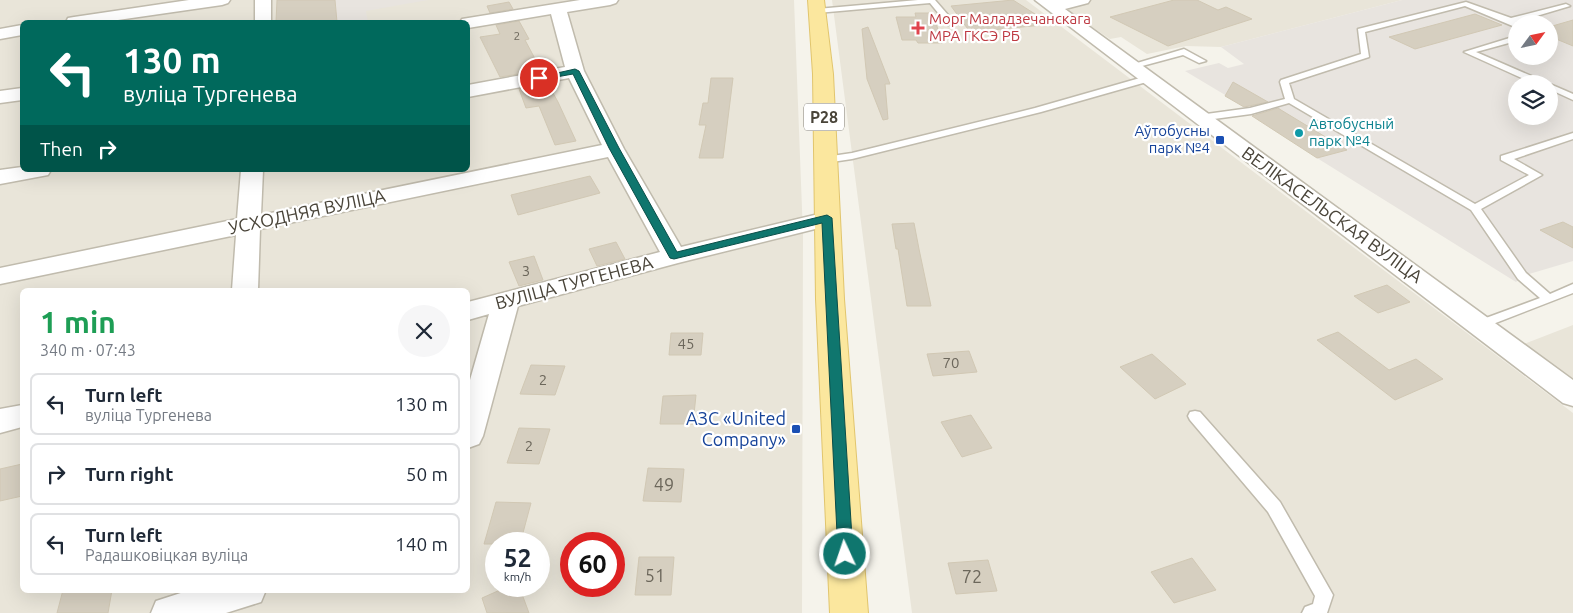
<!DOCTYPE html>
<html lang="en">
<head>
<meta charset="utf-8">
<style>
	body { margin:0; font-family:Ubuntu,sans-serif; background:#f6f6f7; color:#1f2937; height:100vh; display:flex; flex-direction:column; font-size:19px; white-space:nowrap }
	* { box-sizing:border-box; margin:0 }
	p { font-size:16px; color:#747a83 }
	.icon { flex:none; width:28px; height:28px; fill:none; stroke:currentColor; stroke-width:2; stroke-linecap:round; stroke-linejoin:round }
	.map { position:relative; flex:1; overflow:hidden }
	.sheet { position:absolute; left:20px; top:288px; width:450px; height:305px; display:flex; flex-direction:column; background:#fff; border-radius:8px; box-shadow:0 5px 20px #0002 }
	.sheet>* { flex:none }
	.banner { position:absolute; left:20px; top:20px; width:450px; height:152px; border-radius:8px; box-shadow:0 5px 20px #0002; background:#00695c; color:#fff; overflow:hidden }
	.needle { width:32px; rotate:57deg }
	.controls { position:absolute; left:1508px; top:15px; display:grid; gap:10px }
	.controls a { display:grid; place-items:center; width:50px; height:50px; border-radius:50%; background:#fff; box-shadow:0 5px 20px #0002; font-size:25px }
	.speed { position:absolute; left:485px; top:532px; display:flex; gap:10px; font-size:25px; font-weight:700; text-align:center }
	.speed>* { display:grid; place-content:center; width:65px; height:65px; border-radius:50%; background:#fff; box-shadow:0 5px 20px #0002; line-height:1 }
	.speed small { font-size:12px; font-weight:400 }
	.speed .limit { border:8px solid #d22; background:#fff; color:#111 }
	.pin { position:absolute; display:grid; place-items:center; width:42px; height:42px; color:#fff; margin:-21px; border:2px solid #fff; border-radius:50%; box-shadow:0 1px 5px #0007 }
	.me { position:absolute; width:55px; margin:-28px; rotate:357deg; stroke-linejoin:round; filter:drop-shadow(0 0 4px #0008) }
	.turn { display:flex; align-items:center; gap:18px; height:105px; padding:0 20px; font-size:22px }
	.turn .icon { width:65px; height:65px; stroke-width:2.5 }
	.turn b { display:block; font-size:35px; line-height:42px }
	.then { display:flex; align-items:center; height:48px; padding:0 20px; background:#0003; gap:10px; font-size:19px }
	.round { display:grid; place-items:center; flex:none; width:52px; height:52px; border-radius:26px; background:#f6f6f7 }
	.summary { display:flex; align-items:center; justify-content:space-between; height:85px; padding:0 20px }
	h1 { font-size:30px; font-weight:700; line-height:38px; color:#1e9e55 }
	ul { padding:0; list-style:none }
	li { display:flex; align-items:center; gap:15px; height:62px; margin:0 10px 8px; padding:0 10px; border:2px solid #e0e1e3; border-radius:8px }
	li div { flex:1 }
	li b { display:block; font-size:19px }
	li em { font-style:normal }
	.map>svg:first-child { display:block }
</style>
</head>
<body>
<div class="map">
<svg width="1573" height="613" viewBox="0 0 1573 613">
	<rect width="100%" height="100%" fill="#f5f3eb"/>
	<path fill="#e9e5d9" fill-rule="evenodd" d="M0 0H794L803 235 802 613H0ZM22 22H468V170H22ZM22 290H468V590H22ZM496 544H539V586H496ZM571 544H614V586H571Z
		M832 0H1026L1573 413V613H912Z
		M1051 0H1402L1221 47 1186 46 1147 54 1121 37 1110 39Z
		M1573 325V379L1524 344Z"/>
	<path fill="#e8e4df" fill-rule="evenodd" d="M277 0H428L366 11 368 22H276Z
		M1402 0H1573V261L1522 276 1516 282 1317 158 1257 114 1185 71 1219 63 1228 68 1244 64 1221 47ZM1516 24H1549V56H1516ZM1516 84H1549V116H1516Z"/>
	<path fill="#d6cfc0" stroke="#d1c8b4" d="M277 0H335L337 22H276Z
		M1013 0 1046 21 1040 23 1043 25 970 32 951 6Z
		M1174 0H1197L1218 10 1226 7 1252 19 1168 46 1110 17Z
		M509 2 513 9 490 13 487 6Z
		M915 13H933L942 43H918L916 40H902L896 17H916Z
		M1475 14 1502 25 1415 49 1389 37Z
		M1573 20V46L1549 36V27Z
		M519 21 529 39 525 40 541 70 500 77 480 37 500 34 496 25Z
		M868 27 890 84H885L888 119 883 120 867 79 862 29Z
		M711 78H733L723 158H699L706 125H699L703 103H708Z
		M1233 82 1268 102 1244 107 1225 96Z
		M548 84 558 102 576 141 555 145 539 106 526 108 519 89Z
		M1278 108 1281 110 1347 150 1317 158 1252 116Z
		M590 176 600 193 518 215 511 195Z
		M1563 222 1573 227V248L1540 230Z
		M914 223 919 249 931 306H907L898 249H896L892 224Z
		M616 242 625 259 597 266 589 249Z
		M534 256 543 280 519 286 509 262Z
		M1387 285 1410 302 1378 313 1354 296Z
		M1338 332 1389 370 1416 359 1443 379 1395 400 1317 340Z
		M671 333H703L701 355H669Z
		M969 351 977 372 933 376 927 354Z
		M1152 354 1186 384 1155 399 1120 367Z
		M531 365 565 366 555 395 520 394Z
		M696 395 693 424H660L663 396Z
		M971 415 992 448 962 457 941 422Z
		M519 428 550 429 539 464 507 463Z
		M22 464V496L0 501V469Z
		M648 468 684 469 681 502 643 501Z
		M496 502 531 503 520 544H484Z
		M639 557H674L671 595H635Z
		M1192 558 1216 590 1174 603 1151 572Z
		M988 560 997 591 956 594 948 563Z
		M509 586H519L529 613H487L482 598Z
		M63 590H112L108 613H57Z"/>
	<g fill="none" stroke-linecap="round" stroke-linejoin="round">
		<g stroke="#c0bbad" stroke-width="3">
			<path id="lane" d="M918 0H935L955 23 948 25 930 3 817 13 813 11 817 9Z
				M1466 2 1511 18 1566 4 1570 6 1516 22 1518 24 1515 27 1465 6 1365 32 1369 57 1289 83 1294 99 1475 204 1529 175 1501 160V156L1573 133V139L1514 159 1542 175 1481 209 1526 273 1550 294 1573 284V293L1480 329 1475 328 1474 325 1475 322 1540 298 1518 279 1471 210 1289 103 1251 114 1199 121 1194 118 1199 115 1250 108 1285 99 1280 82 1281 80 1361 54 1358 29Z
				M1516 36V41L1476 52 1573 94V100L1549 89V84H1535L1464 52Z
				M1184 49 1206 61 1199 63 1183 55 1131 69 1127 66Z
				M1147 76 1151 79 1150 81 1041 112 852 159 825 163 820 160 825 157 852 153 1035 108Z
				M1195 411 1200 412 1280 502 1333 595 1327 613H1302L1305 607 1313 604 1315 596 1268 512 1190 420 1188 416 1190 412Z"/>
		</g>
		<g stroke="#c0bbad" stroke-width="3">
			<path id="street" d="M189 0H230L228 3 222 5 104 22H66L68 18 74 17Z
				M255 0H271V22H255Z
				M580 0H618L616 3 610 5 567 12 584 71 624 149 681 247 827 212 835 214 839 219 835 224 678 263 518 306 483 436 479 444 468 448V387L489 314 468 320V302L660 252 608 157 260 229 258 290H232L236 235 0 284V268L237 219 241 170H263L261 215 602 145 569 78 468 97V85L565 67 551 14 468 28V22H460L462 19Z
				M1035 0H1090L1088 3 1065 9 1573 380V406L1563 403Z
				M22 25V35L0 39V29Z
				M22 88V100L0 103V91Z
				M22 167V170H51L48 175 0 184V170Z
				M22 405V427L0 433V409Z
				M190 590H266L261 602 226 613H151L156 601Z"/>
		</g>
		<g stroke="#e1c56d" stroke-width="2">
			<path id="primary" d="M808 0H824L833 74 844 299 868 613H830L816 299 813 74Z"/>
		</g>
		<use href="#lane" fill="#fff" fill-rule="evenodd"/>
		<use href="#street" fill="#fff" fill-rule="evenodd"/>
		<use href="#primary" fill="#fbe79e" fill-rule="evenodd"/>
	</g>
	<path fill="#0f766e" stroke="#0a4d48" d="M575 69 579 71 619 148 677 252 827 215 832 218 853 554 850 559 845 561 840 559 838 554 822 223 674 259 670 258 609 148 573 74 539 80 535 78Z"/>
	<path fill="#e0444e" stroke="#fff" stroke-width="2" d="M915.5 20.5h5v5h5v5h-5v5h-5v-5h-5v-5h5z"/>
	<circle fill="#0f9aa8" stroke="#fff" stroke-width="2" cx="1299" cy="133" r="5"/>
	<g fill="#1a4fb4" stroke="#fff" stroke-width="2">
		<rect x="1215" y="135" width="10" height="10" rx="2.5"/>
		<rect x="791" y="424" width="10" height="10" rx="2.5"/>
	</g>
	<g text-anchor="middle" stroke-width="4.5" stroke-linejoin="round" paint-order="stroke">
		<g font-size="12" fill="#6c675b">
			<text x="517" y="40">2</text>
		</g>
		<g font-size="15" fill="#be3a42" stroke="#fff" text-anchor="start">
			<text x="929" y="24">Морг Маладзечанскага<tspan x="929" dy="17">МРА ГКСЭ РБ</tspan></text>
		</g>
		<g font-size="15" fill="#0d838f" stroke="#fff" text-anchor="start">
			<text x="1309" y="129">Автобусный<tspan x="1309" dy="17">парк №4</tspan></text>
		</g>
		<g font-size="15" fill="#164399" stroke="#fff" text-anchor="end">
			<text x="1210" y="136">Аўтобусны<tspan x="1210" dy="17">парк №4</tspan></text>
		</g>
		<g font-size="15" fill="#6c675b">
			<text x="526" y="276">3</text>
			<text x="686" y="349">45</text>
			<text x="951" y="368">70</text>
			<text x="543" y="385">2</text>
			<text x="529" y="451">2</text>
		</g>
		<rect fill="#fff" stroke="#807c74" stroke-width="1" x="804" y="103.5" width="40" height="27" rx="4"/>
		<g font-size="16" font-weight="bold" fill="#494439">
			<text x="824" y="123">Р28</text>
		</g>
		<g font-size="18" fill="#494439" stroke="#fff">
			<text transform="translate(307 212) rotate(-12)" y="6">УСХОДНЯЯ ВУЛІЦА</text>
			<text transform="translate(1332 215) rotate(36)" y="6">ВЕЛІКАСЕЛЬСКАЯ ВУЛІЦА</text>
			<text transform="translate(574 283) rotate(-15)" y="6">ВУЛІЦА ТУРГЕНЕВА</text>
		</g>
		<g font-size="18" fill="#164399" stroke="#fff" text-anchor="end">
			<text x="786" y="425">АЗС «United<tspan x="786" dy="21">Company»</tspan></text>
		</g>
		<g font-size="18" fill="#6c675b">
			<text x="664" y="491">49</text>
			<text x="655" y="582">51</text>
			<text x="972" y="583">72</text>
		</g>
	</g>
</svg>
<div class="controls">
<a><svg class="needle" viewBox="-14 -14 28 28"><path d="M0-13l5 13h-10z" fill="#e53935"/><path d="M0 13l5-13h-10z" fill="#747a83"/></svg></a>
<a><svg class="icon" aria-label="layers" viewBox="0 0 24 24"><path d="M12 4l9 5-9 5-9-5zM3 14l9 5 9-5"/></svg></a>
</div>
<div class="speed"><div>52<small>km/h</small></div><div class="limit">60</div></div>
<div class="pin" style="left:539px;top:78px;background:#d93025"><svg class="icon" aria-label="arrive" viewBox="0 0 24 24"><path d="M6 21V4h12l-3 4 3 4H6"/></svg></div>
<svg class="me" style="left:845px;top:554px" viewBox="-20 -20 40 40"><circle r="17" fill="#0f766e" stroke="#fff" stroke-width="3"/><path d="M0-11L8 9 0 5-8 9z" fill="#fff"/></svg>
<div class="banner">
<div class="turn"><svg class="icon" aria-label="left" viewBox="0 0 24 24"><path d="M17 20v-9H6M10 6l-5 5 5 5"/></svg><div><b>130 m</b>вуліца Тургенева</div></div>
<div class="then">Then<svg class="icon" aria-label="right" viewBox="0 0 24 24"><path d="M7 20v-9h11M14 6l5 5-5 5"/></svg></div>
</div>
<section class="sheet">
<div class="summary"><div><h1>1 min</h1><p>340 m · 07:43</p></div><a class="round"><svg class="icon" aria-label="close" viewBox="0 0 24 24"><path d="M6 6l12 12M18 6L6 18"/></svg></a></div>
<ul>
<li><svg class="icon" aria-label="left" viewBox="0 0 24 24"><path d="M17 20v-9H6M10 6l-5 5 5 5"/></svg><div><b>Turn left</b><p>вуліца Тургенева</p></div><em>130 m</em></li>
<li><svg class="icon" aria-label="right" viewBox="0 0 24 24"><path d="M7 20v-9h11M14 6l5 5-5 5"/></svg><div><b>Turn right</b></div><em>50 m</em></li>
<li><svg class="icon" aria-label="left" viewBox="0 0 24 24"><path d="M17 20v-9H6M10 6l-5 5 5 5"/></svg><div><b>Turn left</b><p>Радашковіцкая вуліца</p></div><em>140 m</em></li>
</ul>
</section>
</div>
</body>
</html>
